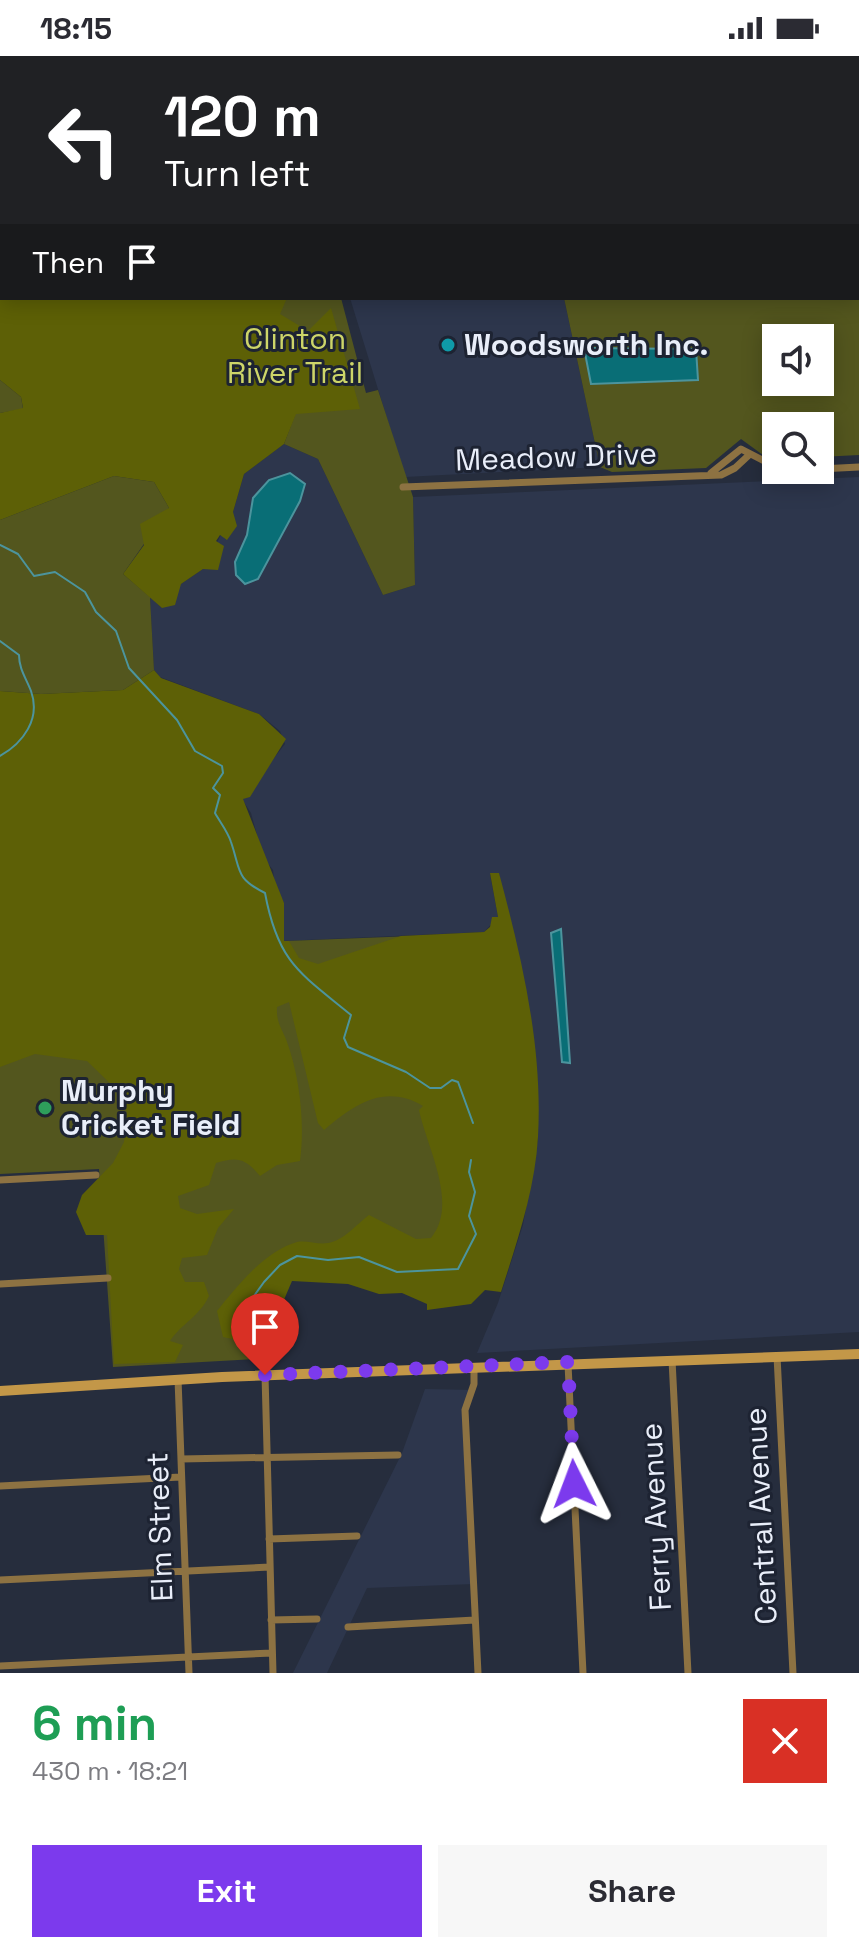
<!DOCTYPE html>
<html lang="en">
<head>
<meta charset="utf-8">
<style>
	body { margin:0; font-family:"Space Grotesk",sans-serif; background:#f7f7f7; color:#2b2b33; height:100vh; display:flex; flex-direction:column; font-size:30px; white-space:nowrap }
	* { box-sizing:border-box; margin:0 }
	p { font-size:26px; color:#7c7c81 }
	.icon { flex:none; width:44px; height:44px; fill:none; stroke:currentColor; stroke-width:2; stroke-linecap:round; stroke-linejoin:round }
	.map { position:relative; height:1617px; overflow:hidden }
	.side { display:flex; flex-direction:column; background:#fff; flex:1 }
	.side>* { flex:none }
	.hud { position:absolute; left:0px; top:0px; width:860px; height:244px; box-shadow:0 4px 20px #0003; background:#202124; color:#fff; overflow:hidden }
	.buttons { position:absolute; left:762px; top:268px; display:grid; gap:16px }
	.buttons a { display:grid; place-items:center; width:72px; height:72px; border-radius:0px; background:#fff; box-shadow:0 4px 20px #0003; font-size:40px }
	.pin { position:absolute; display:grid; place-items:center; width:68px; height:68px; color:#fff; margin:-82px -34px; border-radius:50% 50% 50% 0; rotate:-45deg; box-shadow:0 0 8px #0007 }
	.pin .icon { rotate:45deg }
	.me { position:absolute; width:88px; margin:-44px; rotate:357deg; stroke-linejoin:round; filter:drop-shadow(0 0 6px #0008) }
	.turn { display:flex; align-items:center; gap:28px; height:168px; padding:0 32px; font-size:36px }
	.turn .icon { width:104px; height:104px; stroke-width:2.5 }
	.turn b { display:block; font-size:56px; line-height:68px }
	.then { display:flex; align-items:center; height:76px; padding:0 32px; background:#0003; gap:16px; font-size:30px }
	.round { display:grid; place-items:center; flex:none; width:84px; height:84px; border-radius:0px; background:#f7f7f7 }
	.headline { display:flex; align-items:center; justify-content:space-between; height:136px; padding:0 32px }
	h1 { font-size:48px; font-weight:600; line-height:60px; color:#1e9e55 }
	.button { display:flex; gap:16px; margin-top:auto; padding:16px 32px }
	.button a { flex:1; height:92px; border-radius:0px; background:#7c3aed; color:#fff; font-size:32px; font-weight:600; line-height:92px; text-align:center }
	.button a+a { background:#f7f7f7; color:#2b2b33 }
	.status { display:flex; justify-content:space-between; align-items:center; height:56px; padding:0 40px; background:#fff; direction:ltr }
	.status svg { height:22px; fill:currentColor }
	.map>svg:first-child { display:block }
</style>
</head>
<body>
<div class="status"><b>18:15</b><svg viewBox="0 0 49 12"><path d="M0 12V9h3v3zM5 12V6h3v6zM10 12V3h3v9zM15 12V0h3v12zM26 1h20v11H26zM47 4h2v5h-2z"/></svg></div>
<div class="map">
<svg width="859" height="1617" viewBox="0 0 859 1617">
	<rect width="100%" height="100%" fill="#262d3d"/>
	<path fill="#2d364c" d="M276 0H672V2H277Z
		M702 0H859V29L858 2Z
		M350 242H564L600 411 405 421Z
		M284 388 318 403 383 539 415 529 413 441 859 421V1276L477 1297 498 1247 523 1169 538 1083 499 817 490 818 498 861 484 876 283 885 284 847 275 831 273 814 263 801 251 757 242 743 250 740 260 720 285 688 280 675 259 658 160 621 154 614 150 541 162 552 181 528 203 513 233 456 244 418Z
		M425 1333 473 1334 468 1347 474 1528 367 1532 327 1617H293L402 1397Z"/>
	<path fill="#53561e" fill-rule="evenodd" d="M859 29V399L820 401V370H776V400L763 399 741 383 706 412 612 416 600 411 564 242H858ZM776 282H820V326H776Z
		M262 242H341L366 337 378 334 413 441 415 529 383 539 318 403 284 388 295 359Z
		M0 324 21 341 23 353 0 357Z
		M114 420 154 426 169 452 123 518 150 541 154 614 123 634 41 638 0 635V464Z
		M0 873 83 893 490 877 491 1179 253 1222 256 1303 113 1311 99 1113 0 1118Z"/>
	<path fill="#5d6006" d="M0 161 2 242H287L280 258 308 275 331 252 360 353 296 358 284 388 244 418 233 456 237 470 227 484 220 479 216 485 224 490 218 514 203 513 181 528 175 549 162 552 123 518 144 489 140 468 169 452 154 426 114 420 0 464V357L23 352 21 341 0 324Z
		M154 614 161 622 259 658 286 683 250 741 243 743 284 847V885H289L299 902 318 908 401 880 484 876 490 871 492 861H498L490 817H499C522 903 543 991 538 1081 535 1134 517 1186 501 1236L485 1234 471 1248 427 1254V1248L402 1237 379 1238 348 1228 292 1225 283 1246 269 1255 259 1281 238 1284 223 1281 217 1255C237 1230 265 1195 297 1186 307 1184 318 1189 328 1187 343 1185 357 1168 369 1159L416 1183 431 1182C459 1148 427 1092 419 1054L423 1050C384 1027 354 1049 324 1074L318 1067 289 946 277 951C276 967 282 972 287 986 300 1022 305 1068 300 1105L277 1109 260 1120C246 1103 238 1100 216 1107L209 1129 178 1140 180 1152 197 1158 234 1153 218 1172 207 1199 182 1202 179 1213 185 1226H204L209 1240C199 1261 182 1267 170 1285L183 1289 175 1306 114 1308 107 1179H86L76 1156 82 1139 113 1107 124 1086 127 1056 118 1035 87 1005 35 998 0 1011V635L41 638 123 634Z"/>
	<path fill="#096e76" stroke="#4c949d" stroke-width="2" d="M584 292 696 293 698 324 591 328Z
		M290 417 305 428 300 445 258 523 245 528 236 519 235 506 247 479 253 442 269 424Z
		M561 873 570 1007 562 1006 551 877Z"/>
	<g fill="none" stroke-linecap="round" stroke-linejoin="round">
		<path stroke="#4c949d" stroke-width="2" d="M0 489 18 498 34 520 55 516 85 536 96 556 116 575 129 612 177 664 195 695 222 710 223 717 213 732 220 739 215 757C220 766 228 776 231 786 241 815 235 822 265 837 278 907 300 917 351 959L344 982 348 991 406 1016 430 1032H441L452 1024 458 1026 473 1067
			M0 585 19 599C19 613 26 622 31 635 41 663 23 687 0 700
			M246 1265 249 1247 264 1226 280 1209 297 1200 328 1204 359 1201 397 1216 458 1213 476 1178 469 1160 475 1136 469 1116 471 1104"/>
		<path stroke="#8d7242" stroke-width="7" d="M118 0 119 2
			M693 0V2
			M6 2 7 0
			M0 21 2 13
			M0 56 2 71
			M0 117 2 113
			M820 413 859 411
			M711 417 741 393 776 411
			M403 431 721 419 735 412 749 399
			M0 1124 96 1119
			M0 1228 108 1222
			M777 1300 793 1617
			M672 1304 688 1617
			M568 1308 583 1617
			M474 1313V1328L465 1354 478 1617
			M265 1319 273 1617
			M178 1323 189 1617
			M181 1403 398 1399
			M0 1430 181 1421
			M269 1483 357 1480
			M0 1524 270 1511
			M271 1564 317 1563
			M348 1571 475 1564
			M0 1610 272 1597"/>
		<path stroke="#c39748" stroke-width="10" d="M0 1335 222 1321 859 1298"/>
	</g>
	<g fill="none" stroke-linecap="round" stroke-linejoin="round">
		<path stroke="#7c3aed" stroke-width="14" stroke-dasharray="0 25.2" d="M265 1319 568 1306 574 1428"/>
	</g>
	<circle fill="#0f9aa8" stroke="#1d2332" stroke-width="3" cx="448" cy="289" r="8"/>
	<circle fill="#2e9e5b" stroke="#1d2332" stroke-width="3" cx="45" cy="1052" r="8"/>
	<g text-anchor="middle" stroke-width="6" stroke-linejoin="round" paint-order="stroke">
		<g font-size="30" fill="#cdd569" stroke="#1d2332">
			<text x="295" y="293">Clinton<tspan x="295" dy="34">River Trail</tspan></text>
		</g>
		<g font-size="30" font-weight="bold" fill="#e9eef9" stroke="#1d2332" text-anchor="start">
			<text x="464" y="299">Woodsworth Inc.</text>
			<text x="61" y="1045">Murphy<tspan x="61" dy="34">Cricket Field</tspan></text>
		</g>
		<g font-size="30" fill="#e9eef9" stroke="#1d2332">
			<text transform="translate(556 401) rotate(-2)" y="10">Meadow Drive</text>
			<text transform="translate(761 1460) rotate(-93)" y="10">Central Avenue</text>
			<text transform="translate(656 1461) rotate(-93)" y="10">Ferry Avenue</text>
			<text transform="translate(160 1471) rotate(-92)" y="10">Elm Street</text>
		</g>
	</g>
</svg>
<div class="buttons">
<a><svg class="icon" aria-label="sound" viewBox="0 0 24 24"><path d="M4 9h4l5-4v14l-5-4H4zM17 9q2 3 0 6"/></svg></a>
<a><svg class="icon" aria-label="search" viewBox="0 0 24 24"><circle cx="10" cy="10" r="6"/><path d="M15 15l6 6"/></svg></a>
</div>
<div class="pin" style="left:265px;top:1319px;background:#d93025"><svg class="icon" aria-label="arrive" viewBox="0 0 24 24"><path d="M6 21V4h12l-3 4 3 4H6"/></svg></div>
<svg class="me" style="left:574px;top:1428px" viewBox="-20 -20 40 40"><path d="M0-17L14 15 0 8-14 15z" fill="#7c3aed" stroke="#fff" stroke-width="4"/></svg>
<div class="hud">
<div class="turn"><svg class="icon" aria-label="left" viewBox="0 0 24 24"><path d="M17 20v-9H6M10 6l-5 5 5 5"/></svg><div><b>120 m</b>Turn left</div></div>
<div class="then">Then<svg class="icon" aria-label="arrive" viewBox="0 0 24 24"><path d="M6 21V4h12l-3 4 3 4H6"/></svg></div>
</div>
</div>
<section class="side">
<div class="headline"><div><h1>6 min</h1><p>430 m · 18:21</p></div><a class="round" style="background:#d93025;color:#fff"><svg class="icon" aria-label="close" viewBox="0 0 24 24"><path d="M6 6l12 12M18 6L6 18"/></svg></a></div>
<div class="button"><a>Exit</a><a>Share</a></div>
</section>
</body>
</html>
